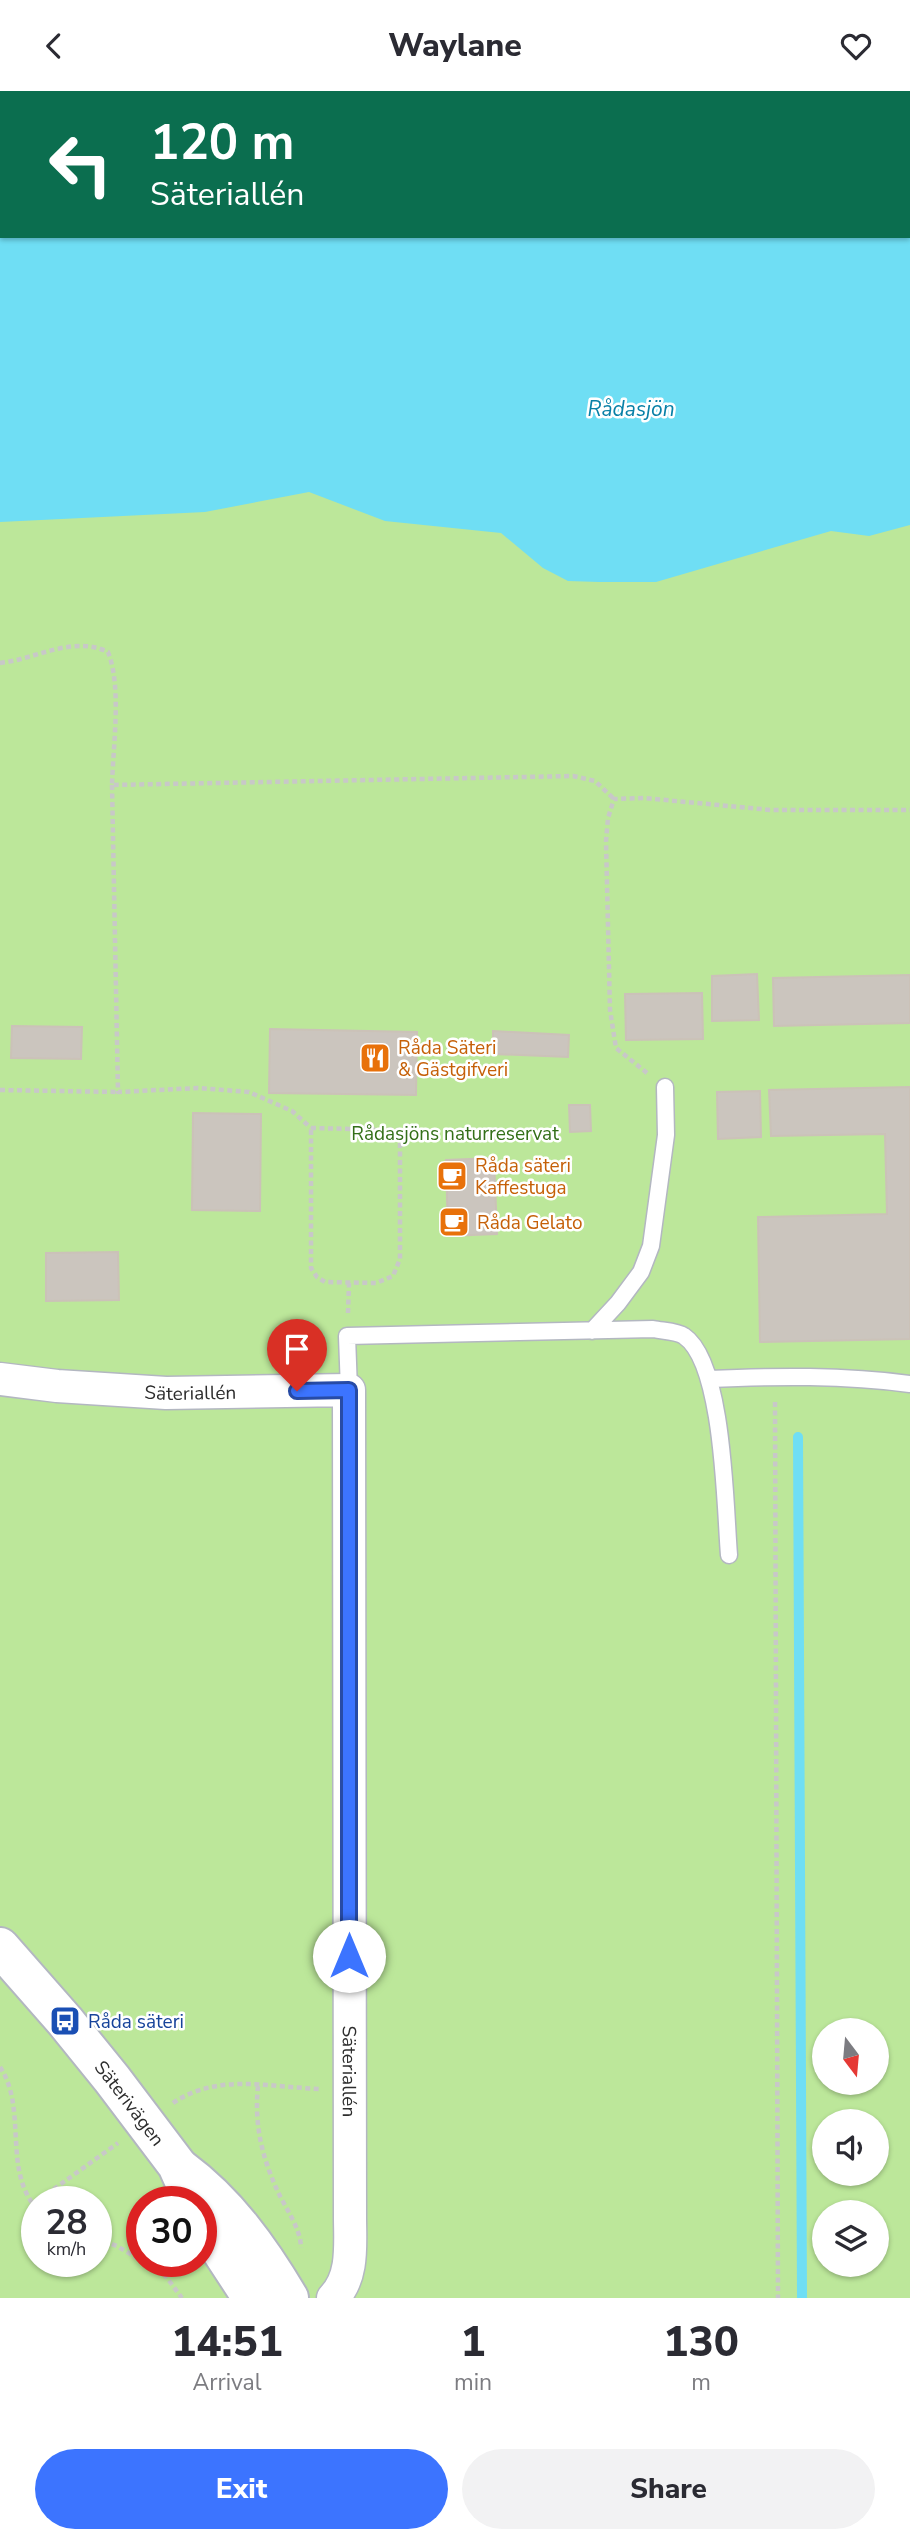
<!DOCTYPE html>
<html lang="en">
<head>
<meta charset="utf-8">
<style>
	body { margin:0; font-family:"Nunito Sans",sans-serif; background:#f2f2f3; color:#2b2b33; height:100vh; display:flex; flex-direction:column; font-size:26px; white-space:nowrap }
	* { box-sizing:border-box; margin:0 }
	p { font-size:23px; color:#7c7c81 }
	.icon { flex:none; width:38px; height:38px; fill:none; stroke:currentColor; stroke-width:2; stroke-linecap:round; stroke-linejoin:round }
	.map { position:relative; height:2207px; overflow:hidden }
	.drawer { display:flex; flex-direction:column; background:#fff; flex:1 }
	.drawer>* { flex:none }
	.top-card { position:absolute; left:0px; top:0px; width:910px; height:147px; box-shadow:0 2px 5px #0004; background:#0b6e4f; color:#fff; overflow:hidden }
	.needle { width:46px; rotate:164deg }
	.tools { position:absolute; left:812px; top:1927px; display:grid; gap:14px }
	.tools a { display:grid; place-items:center; width:77px; height:77px; border-radius:50%; background:#fff; box-shadow:0 2px 5px #0004; font-size:35px }
	.speed { position:absolute; left:21px; top:2095px; display:flex; gap:14px; font-size:35px; font-weight:700; text-align:center }
	.speed>* { display:grid; place-content:center; width:91px; height:91px; border-radius:50%; background:#fff; box-shadow:0 2px 5px #0004; line-height:1 }
	.speed small { font-size:18px; font-weight:400 }
	.speed .limit { border:10px solid #d22; background:#fff; color:#111 }
	.pin { position:absolute; display:grid; place-items:center; width:60px; height:60px; color:#fff; margin:-72px -30px; border-radius:50% 50% 50% 0; rotate:-45deg; box-shadow:0 0 7px #0007 }
	.pin .icon { rotate:45deg }
	.me { position:absolute; width:77px; margin:-38px; rotate:0deg; stroke-linejoin:round; filter:drop-shadow(0 0 5px #0008) }
	.turn { display:flex; align-items:center; gap:24px; height:147px; padding:0 35px; font-size:32px }
	.turn .icon { width:91px; height:91px; stroke-width:2.5 }
	.turn b { display:block; font-size:49px; line-height:60px }
	.eta { display:flex; justify-content:space-evenly; align-items:center; height:119px; text-align:center }
	.eta b { font-size:42px; font-weight:800; line-height:49px }
	.action { display:flex; gap:14px; margin-top:auto; padding:14px 35px }
	.action a { flex:1; height:80px; border-radius:42px; background:#3c74ff; color:#fff; font-size:28px; font-weight:800; line-height:80px; text-align:center }
	.action a+a { background:#f2f2f3; color:#2b2b33 }
	header { display:flex; justify-content:space-between; align-items:center; height:91px; padding:0 35px; background:#fff; font-size:32px; font-weight:800 }
	.map>svg:first-child { display:block }
</style>
</head>
<body>
<header><svg class="icon" aria-label="back" viewBox="0 0 24 24"><path d="M15 5l-7 7 7 7"/></svg>Waylane<svg class="icon" aria-label="heart" viewBox="0 0 24 24"><path d="M12 20l-8-8c-3-5 5-10 8-4 3-6 11-1 8 4z"/></svg></header>
<div class="map">
<svg width="910" height="2207" viewBox="0 0 910 2207">
	<rect width="100%" height="100%" fill="#efe7df"/>
	<path fill="#bce79a" fill-rule="evenodd" d="M0 0H910V2207H0ZM2 2H908V145H2ZM824 1939H877V1992H824ZM824 2030H877V2082H824ZM37 2110H96V2170H37ZM142 2110H201V2170H142ZM824 2121H877V2174H824Z"/>
	<path fill="#6fdef4" fill-rule="evenodd" d="M0 0H910V434L869 445 831 440 656 491H599L568 490 543 477 501 442 385 430 309 401 205 421 0 431ZM2 2H908V145H2Z"/>
	<g fill="none" stroke-linecap="round" stroke-linejoin="round">
		<path stroke="#6fdef4" stroke-width="10" d="M798 1346 802 2207"/>
	</g>
	<path fill="#cbc5be" stroke="#cbc2b8" stroke-width="2" d="M757 883 759 929 712 930V885Z
		M910 884V932L774 935 773 887Z
		M702 902 703 948 626 949 625 903Z
		M12 935 82 936 81 968 11 967Z
		M270 938 417 941 416 1004 269 1002Z
		M493 940 569 944 568 966 493 963Z
		M910 996V1248L760 1251 758 1126 887 1123 885 1043 771 1045 769 999Z
		M760 1000 761 1046 718 1048 717 1001Z
		M569 1014H590L591 1040 570 1041Z
		M193 1022 261 1023 260 1120 192 1119Z
		M494 1067 497 1143 448 1145 446 1069Z
		M118 1161 119 1209 46 1210V1162Z"/>
	<g fill="none" stroke-linecap="round" stroke-linejoin="round">
		<g stroke="#b3b7c1" stroke-width="19">
			<path id="lane" d="M592 1240 618 1212 641 1181 651 1155 666 1044 665 996
				M709 1288C776 1285 844 1284 910 1293
				M349 1299 347 1245 653 1238C662 1240 677 1240 684 1245 724 1272 725 1417 729 1464"/>
		</g>
		<g stroke="#b3b7c1" stroke-width="35">
			<g id="street">
				<path id="s1" d="M0 1288 57 1295 166 1302 349 1299 350 2126C350 2153 354 2186 333 2207"/>
			</g>
		</g>
		<g stroke="#b3b7c1" stroke-width="42">
			<g id="secondary">
				<path id="s2" d="M0 1856 65 1930 112 1988 177 2074 193 2110"/>
				<path d="M181 2078C227 2112 260 2158 289 2207"/>
				<path d="M201 2129 252 2207"/>
			</g>
		</g>
		<path stroke="#c8c8c8" stroke-width="4.5" stroke-dasharray="5 3.5" stroke-linecap="butt" d="M0 572C36 568 73 544 108 561 122 596 113 655 112 694L573 685 595 690 614 708
			M112 694 118 1001 198 997 249 1001 292 1020 311 1037
			M647 982 616 957 610 919 606 750 608 727 614 708 644 707 771 719H910
			M0 999 118 1001
			M311 1037 400 1039V1168L393 1185 376 1192 325 1191 317 1186 311 1177Z
			M348 1222 349 1192
			M775 1311 778 2207
			M0 1976C28 2018 2 2079 37 2118
			M258 1995C254 2034 262 2066 278 2101 286 2118 301 2138 301 2157
			M173 2012C217 1982 269 1996 320 1998
			M33 2113 118 2052
			M96 2147 117 2155 142 2170
			M142 2170 164 2183 182 2207"/>
		<use href="#lane" stroke="#fff" stroke-width="16"/>
		<use href="#street" stroke="#fff" stroke-width="32"/>
		<use href="#secondary" stroke="#fff" stroke-width="38"/>
	</g>
	<g fill="none" stroke-linecap="round" stroke-linejoin="round">
		<g stroke="#274ba6" stroke-width="18">
			<path id="route" d="M297 1300 349 1299V1865"/>
		</g>
		<use href="#route" stroke="#3c74ff" stroke-width="12"/>
	</g>
	<defs>
		<g id="restaurant-square" transform="scale(1.575)"><rect x="-9" y="-9" width="18" height="18" rx="4" fill="#e8710a" stroke="#fff"/><path d="M-5-6h1v4h1v-4h1v4h1v-4h1v5L-1.5 .5V6h-2V.5L-5-1ZM5-6V6H3V1.5H1.5Q1.5-4 5-6Z" fill="#fff"/></g>
		<g id="cafe-square" transform="scale(1.575)"><rect x="-9" y="-9" width="18" height="18" rx="4" fill="#e8710a" stroke="#fff"/><path d="M-5.5-4.5H6V0H3Q3 3.5 0 3.5H-2.5Q-5.5 3.5-5.5 0ZM3-3.2v2h1.7v-2ZM-6 4.5H4V6H-6Z" fill="#fff"/></g>
		<g id="bus-square" transform="scale(1.575)"><rect x="-9" y="-9" width="18" height="18" rx="4" fill="#1a4fb4" stroke="#fff"/><path d="M-5-6H5V4H4V6H2V4H-2V6H-4V4H-5ZM-3.5-4V0h7V-4ZM-3.5 1.2v1.5H-2V1.2ZM2 1.2v1.5H3.5V1.2Z" fill="#fff"/></g>
	</defs>
	<g fill-rule="evenodd">
		<use href="#restaurant-square" x="375" y="967"/>
		<use href="#cafe-square" x="452" y="1085"/>
		<use href="#cafe-square" x="454" y="1131"/>
		<use href="#bus-square" x="65" y="1930"/>
	</g>
	<g text-anchor="middle" stroke-width="5" stroke-linejoin="round" paint-order="stroke">
		<g font-size="19" fill="#c56008" stroke="#fff" text-anchor="start">
			<text x="398" y="963">Råda Säteri<tspan x="398" dy="22">&amp; Gästgifveri</tspan></text>
			<text x="475" y="1081">Råda säteri<tspan x="475" dy="22">Kaffestuga</tspan></text>
			<text x="477" y="1138">Råda Gelato</text>
		</g>
		<g font-size="19" fill="#336f18" stroke="#fff">
			<text x="455" y="1049">Rådasjöns naturreservat</text>
		</g>
		<g font-size="19" fill="#2d2d2d" stroke="#fff">
			<text dy="7" stroke="none"><textPath href="#s1" startOffset="191">Säteriallén</textPath></text>
			<text dy="7" stroke="none"><textPath href="#s1" startOffset="1031">Säteriallén</textPath></text>
			<text dy="7" stroke="none"><textPath href="#s2" startOffset="203">Säterivägen</textPath></text>
		</g>
		<g font-size="19" fill="#164399" stroke="#fff" text-anchor="start">
			<text x="88" y="1937">Råda säteri</text>
		</g>
		<g font-size="21" font-style="italic" fill="#0880a7" stroke="#fff">
			<text x="631" y="325">Rådasjön</text>
		</g>
	</g>
</svg>
<div class="tools">
<a><svg class="needle" viewBox="-14 -14 28 28"><path d="M0-13l5 13h-10z" fill="#e53935"/><path d="M0 13l5-13h-10z" fill="#7c7c81"/></svg></a>
<a><svg class="icon" aria-label="sound" viewBox="0 0 24 24"><path d="M4 9h4l5-4v14l-5-4H4zM17 9q2 3 0 6"/></svg></a>
<a><svg class="icon" aria-label="layers" viewBox="0 0 24 24"><path d="M12 4l9 5-9 5-9-5zM3 14l9 5 9-5"/></svg></a>
</div>
<div class="speed"><div>28<small>km/h</small></div><div class="limit">30</div></div>
<div class="pin" style="left:297px;top:1300px;background:#d93025"><svg class="icon" aria-label="arrive" viewBox="0 0 24 24"><path d="M6 21V4h12l-3 4 3 4H6"/></svg></div>
<svg class="me" style="left:349px;top:1865px" viewBox="-20 -20 40 40"><circle r="19" fill="#fff"/><path d="M0-13L10 11 0 6-10 11z" fill="#3c74ff"/></svg>
<div class="top-card">
<div class="turn"><svg class="icon" aria-label="left" viewBox="0 0 24 24"><path d="M17 20v-9H6M10 6l-5 5 5 5"/></svg><div><b>120 m</b>Säteriallén</div></div>
</div>
</div>
<section class="drawer">
<div class="eta">
<div><b>14:51</b><p>Arrival</p></div>
<div><b>1</b><p>min</p></div>
<div><b>130</b><p>m</p></div>
</div>
<div class="action"><a>Exit</a><a>Share</a></div>
</section>
</body>
</html>
